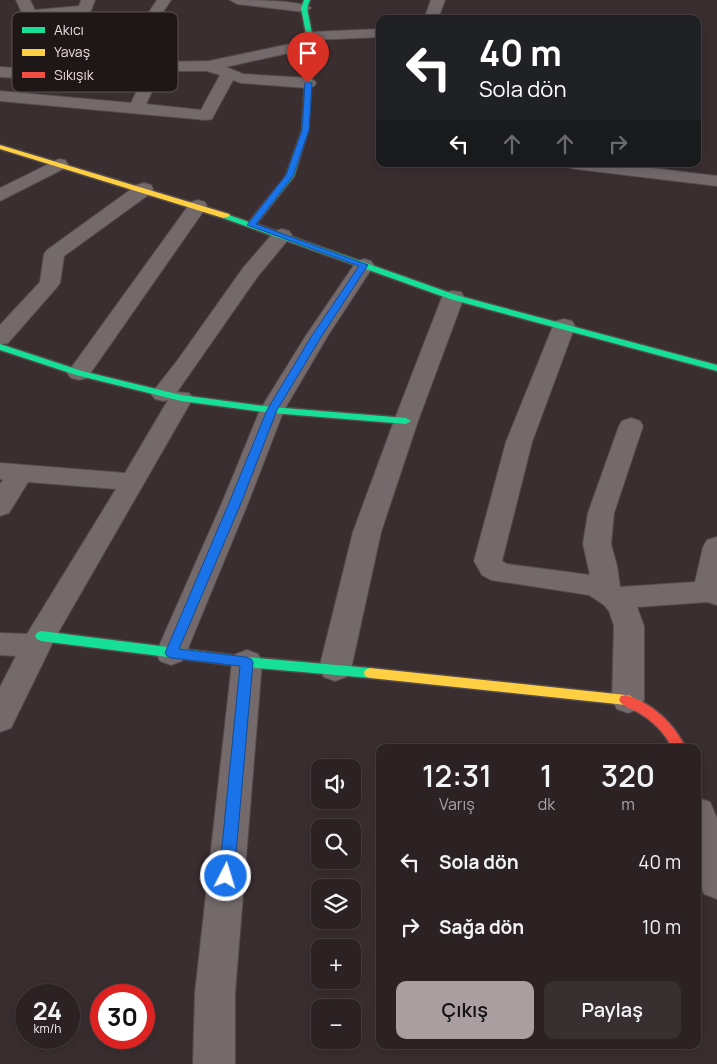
<!DOCTYPE html>
<html lang="tr">
<head>
<meta charset="utf-8">
<style>
	body { margin:0; font-family:Manrope,sans-serif; background:#382f31; color:#f1f3f6; height:100vh; display:flex; flex-direction:column; font-size:19px; white-space:nowrap }
	* { box-sizing:border-box; margin:0 }
	p { font-size:16px; color:#a6a4a6 }
	.icon { flex:none; width:28px; height:28px; fill:none; stroke:currentColor; stroke-width:2; stroke-linecap:round; stroke-linejoin:round }
	.map { position:relative; flex:1; overflow:hidden }
	.sheet { position:absolute; left:376px; top:744px; width:325px; height:305px; display:flex; flex-direction:column; background:#2c2224; border-radius:10px; box-shadow:0 2px 12px #0003,0 0 0 1px #483f41 }
	.sheet>* { flex:none }
	.top-card { position:absolute; left:376px; top:15px; width:325px; height:152px; border-radius:10px; box-shadow:0 2px 12px #0003,0 0 0 1px #483f41; background:#202124; color:#fff; overflow:hidden }
	.controls { position:absolute; left:311px; top:759px; display:grid; gap:10px }
	.controls a { display:grid; place-items:center; width:50px; height:50px; border-radius:10px; background:#2c2224; box-shadow:0 2px 12px #0003,0 0 0 1px #483f41; font-size:25px }
	.speed { position:absolute; left:15px; top:984px; display:flex; gap:10px; font-size:25px; font-weight:700; text-align:center }
	.speed>* { display:grid; place-content:center; width:65px; height:65px; border-radius:50%; background:#2c2224; box-shadow:0 2px 12px #0003,0 0 0 1px #483f41; line-height:1 }
	.speed small { font-size:12px; font-weight:400 }
	.speed .limit { border:8px solid #d22; background:#fff; color:#111 }
	.pin { position:absolute; display:grid; place-items:center; width:42px; height:42px; color:#fff; margin:-51px -21px; border-radius:50% 50% 50% 0; rotate:-45deg; box-shadow:0 0 5px #0007 }
	.pin .icon { rotate:45deg }
	.me { position:absolute; width:55px; margin:-28px; rotate:5deg; stroke-linejoin:round; filter:drop-shadow(0 0 4px #0008) }
	.turn { display:flex; align-items:center; gap:18px; height:105px; padding:0 20px; font-size:22px }
	.turn .icon { width:65px; height:65px; stroke-width:2.5 }
	.turn b { display:block; font-size:35px; line-height:42px }
	.lanes { display:flex; align-items:center; height:48px; padding:0 20px; background:#0003; justify-content:center; gap:25px; direction:ltr }
	.lanes .off { opacity:.35 }
	.eta { display:flex; justify-content:space-evenly; align-items:center; height:85px; text-align:center }
	.eta b { font-size:30px; font-weight:600; line-height:35px }
	.cta { display:flex; gap:10px; margin-top:auto; padding:10px 20px }
	.cta a { flex:1; height:58px; border-radius:10px; background:#ab9ea0; color:#111; font-size:20px; font-weight:600; line-height:58px; text-align:center }
	.cta a+a { background:#382f31; color:#f1f3f6 }
	ul { padding:0; list-style:none }
	li { display:flex; align-items:center; gap:15px; height:65px; padding:0 20px }
	li div { flex:1 }
	li b { display:block; font-size:19px }
	li em { font-style:normal }
	.map>svg:first-child { display:block }
</style>
</head>
<body>
<div class="map">
<svg width="717" height="1064" viewBox="0 0 717 1064">
	<rect width="100%" height="100%" fill="#3a2e30"/>
	<g fill="none" stroke-linecap="round" stroke-linejoin="round">
		<g stroke="#554b4c" stroke-width="2">
			<path id="street" d="M16 0H30L35 10 79 6 81 0H95L90 13 39 18 68 61 67 70 148 63 145 18 157 0H171L159 18 163 62 209 61 309 40 304 36 306 33 311 32 380 29V37L313 40 318 44 316 47 226 67 243 74 308 78 314 80 316 83 314 86 308 88 241 83 233 80 214 115 212 119 206 120 0 101V91L131 103 146 72 63 79C57 86 53 92 42 89L40 86 46 79 0 77V67L52 70V61L23 15ZM162 71H207L220 75 201 110 146 104Z
				M230 0C245 0 303 0 311 8L304 12 237 4Z
				M431 0H445L438 19H424Z
				M59 159 65 160 68 164 65 168 0 201V188Z
				M567 164H619L717 176V186L576 169 570 168Z
				M144 183 151 185 153 189 151 193 64 256 60 283 57 287 8 343 0 345V325L40 282 44 254 47 250 137 185Z
				M198 200 205 202 207 206 87 378 79 380 71 378 67 373 71 368 191 202Z
				M282 229 289 231 292 235 258 276 177 392 189 393 193 398 55 638 11 728 0 732V687L16 656 0 655V633L27 634 116 489 28 482 9 513 0 516V484L3 480 0 479V463L125 473 168 400 163 401 155 399 151 394 177 361 243 268 275 231Z
				M364 259 371 261 374 265 327 337 284 410 248 503 186 653 182 661 171 665 160 661 156 653 222 503 260 410 305 337 354 265 357 261Z
				M453 291 461 292 464 297 418 421 381 532 351 669 346 677 335 681 324 677 319 669 353 532 394 421 442 297 445 292Z
				M564 319 572 321 575 326 532 442 502 561 507 564 590 575 583 544 588 513 619 426 622 421 631 418 640 421 643 426 614 513 611 544 617 566 620 587 695 582 703 547 707 540 717 537V605L707 602 637 607 644 626V700L639 709 628 713 617 709 612 700 614 626 609 611 604 605 589 595 491 580 482 575 474 561 506 442 553 326 556 321Z
				M247 650 258 654 262 662 235 993V1064H193L195 993 232 662 236 654Z
				M698 798 710 802 717 818V899L704 894 698 878Z"/>
		</g>
		<g stroke="#554b4c" stroke-width="3">
			<path id="fast" d="M304 0H310L307 8 314 44 308 130 294 176 256 224 456 295 717 365V371L450 299 223 218V214H226L249 222 286 176 302 130 308 44 301 8Z
				M0 344 82 371 181 395 272 407 406 418 411 421 406 424 272 413 181 401 76 375 0 350Z
				M41 631 247 657 370 668 375 670 376 673 375 676 370 678 247 667 41 641 37 639 35 636 37 633Z"/>
		</g>
		<g stroke="#554b4c" stroke-width="3">
			<path id="slow" d="M0 145 229 214 230 216 223 218 0 149Z
				M370 668 626 695 631 696 633 700 631 704 626 705 370 678 365 676 364 673 365 670Z"/>
		</g>
		<g stroke="#554b4c" stroke-width="3">
			<path id="jam" d="M626 695C653 704 673 722 686 748H672C665 733 653 721 639 713 633 709 623 707 619 700L621 696Z"/>
		</g>
		<use href="#street" fill="#746a6c" fill-rule="evenodd"/>
		<use href="#fast" fill="#16e098" fill-rule="evenodd"/>
		<use href="#slow" fill="#ffcf43" fill-rule="evenodd"/>
		<use href="#jam" fill="#f24e42" fill-rule="evenodd"/>
	</g>
	<path fill="#1a73e8" stroke="#114b97" d="M308 81 312 83 309 130 293 176 256 224 368 265 321 337 277 410 241 503 179 649 246 657 251 659 253 662 234 876 232 881 226 883 221 881 219 876 240 666 171 658 167 656 165 653 229 503 267 410 311 337 359 266 247 225 286 175 302 130 305 83Z"/>
	<rect x="12" y="12" width="166" height="80" rx="8" fill="#1f1617" stroke="#5b5152" stroke-width="1"/>
	<rect x="22" y="27" width="23" height="6" fill="#16e098"/>
	<rect x="22" y="49" width="23" height="7" fill="#ffcf43"/>
	<rect x="22" y="72" width="23" height="6" fill="#f24e42"/>
	<g font-size="14" fill="#e8dbdd">
		<text x="54" y="35">Akıcı</text>
		<text x="54" y="57">Yavaş</text>
		<text x="54" y="80">Sıkışık</text>
	</g>
</svg>
<div class="controls">
<a><svg class="icon" aria-label="sound" viewBox="0 0 24 24"><path d="M4 9h4l5-4v14l-5-4H4zM17 9q2 3 0 6"/></svg></a>
<a><svg class="icon" aria-label="search" viewBox="0 0 24 24"><circle cx="10" cy="10" r="6"/><path d="M15 15l6 6"/></svg></a>
<a><svg class="icon" aria-label="layers" viewBox="0 0 24 24"><path d="M12 4l9 5-9 5-9-5zM3 14l9 5 9-5"/></svg></a>
<a>+</a>
<a>−</a>
</div>
<div class="speed"><div>24<small>km/h</small></div><div class="limit">30</div></div>
<div class="pin" style="left:308px;top:83px;background:#d93025"><svg class="icon" aria-label="arrive" viewBox="0 0 24 24"><path d="M6 21V4h12l-3 4 3 4H6"/></svg></div>
<svg class="me" style="left:226px;top:876px" viewBox="-20 -20 40 40"><circle r="17" fill="#1a73e8" stroke="#fff" stroke-width="3"/><path d="M0-11L8 9 0 5-8 9z" fill="#fff"/></svg>
<div class="top-card">
<div class="turn"><svg class="icon" aria-label="left" viewBox="0 0 24 24"><path d="M17 20v-9H6M10 6l-5 5 5 5"/></svg><div><b>40 m</b>Sola dön</div></div>
<div class="lanes"><svg class="icon" aria-label="left" viewBox="0 0 24 24"><path d="M17 20v-9H6M10 6l-5 5 5 5"/></svg><svg class="icon off" aria-label="ahead" viewBox="0 0 24 24"><path d="M12 20V5M6 11l6-6 6 6"/></svg><svg class="icon off" aria-label="ahead" viewBox="0 0 24 24"><path d="M12 20V5M6 11l6-6 6 6"/></svg><svg class="icon off" aria-label="right" viewBox="0 0 24 24"><path d="M7 20v-9h11M14 6l5 5-5 5"/></svg></div>
</div>
<section class="sheet">
<div class="eta">
<div><b>12:31</b><p>Varış</p></div>
<div><b>1</b><p>dk</p></div>
<div><b>320</b><p>m</p></div>
</div>
<ul>
<li><svg class="icon" aria-label="left" viewBox="0 0 24 24"><path d="M17 20v-9H6M10 6l-5 5 5 5"/></svg><div><b>Sola dön</b></div><em>40 m</em></li>
<li><svg class="icon" aria-label="right" viewBox="0 0 24 24"><path d="M7 20v-9h11M14 6l5 5-5 5"/></svg><div><b>Sağa dön</b></div><em>10 m</em></li>
</ul>
<div class="cta"><a>Çıkış</a><a>Paylaş</a></div>
</section>
</div>
</body>
</html>
